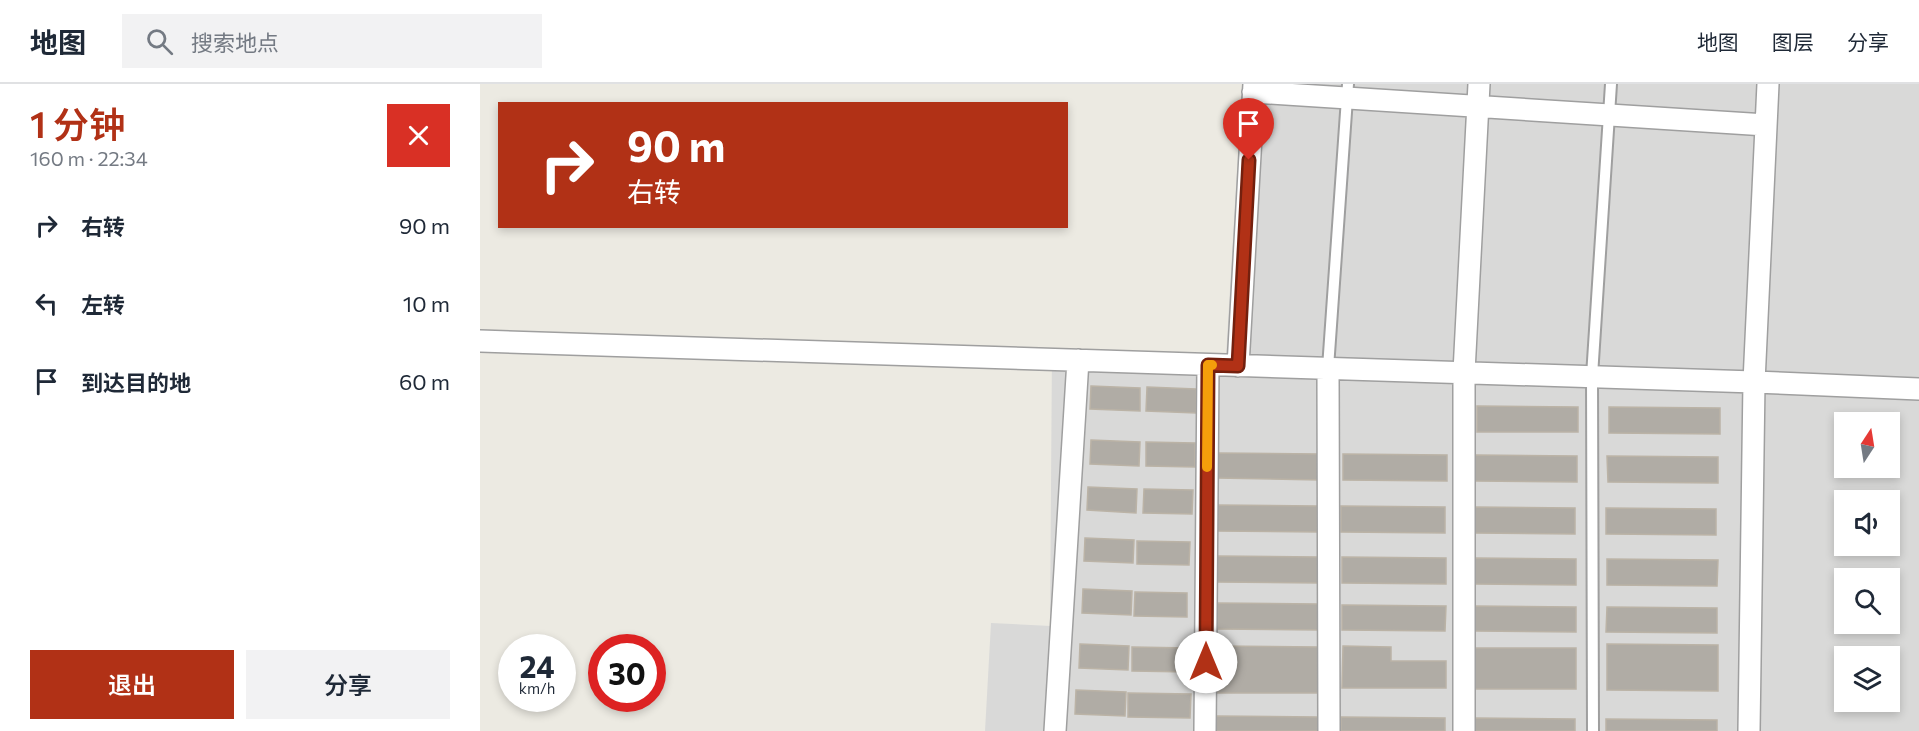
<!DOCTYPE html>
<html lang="zh">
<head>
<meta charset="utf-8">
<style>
	body { margin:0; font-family:Commissioner,"Noto Sans SC",sans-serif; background:#f2f2f3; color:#1f2937; height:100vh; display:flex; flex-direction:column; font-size:22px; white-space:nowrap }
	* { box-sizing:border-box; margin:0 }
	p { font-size:20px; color:#747a83 }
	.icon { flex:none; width:33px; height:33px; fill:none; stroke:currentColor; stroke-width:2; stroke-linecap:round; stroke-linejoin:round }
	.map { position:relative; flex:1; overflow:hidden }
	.drawer { display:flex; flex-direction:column; background:#fff; width:480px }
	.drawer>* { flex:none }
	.guide { position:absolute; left:18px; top:18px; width:570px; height:126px; border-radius:0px; box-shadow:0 3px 9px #0003; background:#b13116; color:#fff; overflow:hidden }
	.needle { width:39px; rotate:12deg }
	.controls { position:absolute; left:1354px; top:328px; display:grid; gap:12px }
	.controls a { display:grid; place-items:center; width:66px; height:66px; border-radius:0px; background:#fff; box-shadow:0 3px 9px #0003; font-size:30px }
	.speed { position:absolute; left:18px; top:550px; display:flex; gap:12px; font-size:30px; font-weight:700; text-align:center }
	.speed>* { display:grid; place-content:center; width:78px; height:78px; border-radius:50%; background:#fff; box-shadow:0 3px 9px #0003; line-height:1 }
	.speed small { font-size:15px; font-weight:400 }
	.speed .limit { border:9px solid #d22; background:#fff; color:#111 }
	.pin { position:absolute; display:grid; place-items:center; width:51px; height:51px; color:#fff; margin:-62px -26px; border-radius:50% 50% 50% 0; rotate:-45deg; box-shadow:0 0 6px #0007 }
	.pin .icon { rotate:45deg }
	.me { position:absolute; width:66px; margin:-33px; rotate:0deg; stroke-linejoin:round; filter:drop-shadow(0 0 4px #0008) }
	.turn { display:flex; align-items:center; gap:21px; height:126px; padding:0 30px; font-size:27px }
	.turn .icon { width:78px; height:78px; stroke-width:2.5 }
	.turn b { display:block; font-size:42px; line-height:51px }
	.round { display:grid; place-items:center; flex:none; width:63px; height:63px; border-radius:0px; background:#f2f2f3 }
	.summary { display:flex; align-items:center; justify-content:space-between; height:102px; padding:0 30px }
	h1 { font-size:36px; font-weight:600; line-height:45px; color:#b13116 }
	.action { display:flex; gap:12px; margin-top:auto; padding:12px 30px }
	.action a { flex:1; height:69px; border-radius:0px; background:#b13116; color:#fff; font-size:24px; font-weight:600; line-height:69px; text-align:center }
	.action a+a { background:#f2f2f3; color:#1f2937 }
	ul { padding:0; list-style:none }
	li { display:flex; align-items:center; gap:18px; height:78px; padding:0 30px }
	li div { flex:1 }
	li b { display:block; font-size:22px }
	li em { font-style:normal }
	header { display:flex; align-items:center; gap:36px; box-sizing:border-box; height:84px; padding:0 30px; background:#fff; border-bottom:2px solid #e0e1e3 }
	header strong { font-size:28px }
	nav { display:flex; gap:33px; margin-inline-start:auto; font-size:21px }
	.search { width:420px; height:54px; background:#f2f2f3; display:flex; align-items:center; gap:15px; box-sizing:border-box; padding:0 21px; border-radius:0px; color:#747a83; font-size:22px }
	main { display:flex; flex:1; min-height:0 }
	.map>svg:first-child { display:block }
</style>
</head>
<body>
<header>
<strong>地图</strong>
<div class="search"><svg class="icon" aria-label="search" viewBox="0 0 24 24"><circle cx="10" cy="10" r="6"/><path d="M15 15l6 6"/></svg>搜索地点</div>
<nav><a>地图</a><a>图层</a><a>分享</a></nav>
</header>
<main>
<section class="drawer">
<div class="summary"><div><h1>1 分钟</h1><p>160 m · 22:34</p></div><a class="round" style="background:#d93025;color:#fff"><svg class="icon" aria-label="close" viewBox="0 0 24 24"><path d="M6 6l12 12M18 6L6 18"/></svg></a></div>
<ul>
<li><svg class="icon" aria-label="right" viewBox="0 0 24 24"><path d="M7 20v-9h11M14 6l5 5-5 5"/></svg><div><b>右转</b></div><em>90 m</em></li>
<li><svg class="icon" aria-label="left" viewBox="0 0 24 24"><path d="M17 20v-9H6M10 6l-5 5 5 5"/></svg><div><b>左转</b></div><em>10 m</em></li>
<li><svg class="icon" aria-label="arrive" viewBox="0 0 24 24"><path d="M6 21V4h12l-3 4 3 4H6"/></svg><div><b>到达目的地</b></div><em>60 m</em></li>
</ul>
<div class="action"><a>退出</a><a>分享</a></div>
</section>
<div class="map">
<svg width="1439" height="647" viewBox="0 0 1439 647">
	<rect width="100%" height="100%" fill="#eceae2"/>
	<path fill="#d9d9d8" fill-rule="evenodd" d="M762 0H1439V647H505L511 539 570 542 572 266 746 273ZM1365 339H1410V384H1365ZM1365 417H1410V462H1365ZM1365 495H1410V540H1365ZM1365 573H1410V618H1365Z"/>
	<path fill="#b0aca5" stroke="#bbb3a6" stroke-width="1.5" d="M611 302 660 304V327L610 325Z
		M667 303 716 305V329L666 327Z
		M997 322 1098 323V348H997Z
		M1129 323 1240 324V350L1129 349Z
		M611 356 660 358 659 382 610 380Z
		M666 358 715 359V383L666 382Z
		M737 369 839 370V396L736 394Z
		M863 370 967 371V397L863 396Z
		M995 371 1097 372V398L995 397Z
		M1127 372 1238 373V399L1128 398Z
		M608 403 657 405 656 429 607 426Z
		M664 405 713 406 712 430 663 429Z
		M735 421 837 422V448L735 447Z
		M861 422 965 423V449L861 448Z
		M994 423 1095 424V450L993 449Z
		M1126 424 1236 425V451L1126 450Z
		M605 454 654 456 653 479 604 477Z
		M657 457 710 458 709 481 657 480Z
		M736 472 838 473V499L736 498Z
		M862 473 966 474V500L862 499Z
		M995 474 1096 475V501L994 500Z
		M1127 475 1238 476 1237 502 1127 501Z
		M603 505 652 507 651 531 602 529Z
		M655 508 707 509V533L654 532Z
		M735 519 838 520V546L735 545Z
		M862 521 966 522 965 547 862 546Z
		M994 522 1096 523V548L994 547Z
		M1127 523 1237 524V549L1126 548Z
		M600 560 649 562 648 586 599 584Z
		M1127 560 1238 561V607L1127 606Z
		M736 562 839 563 838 609H736Z
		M863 562 911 563V577H966V604H862Z
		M652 563 710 564 709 588 652 587Z
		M995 564H1096V605H995Z
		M596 606 646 608 645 632 595 630Z
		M648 609 711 610 710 634 648 633Z
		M735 632 838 633V647H735Z
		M861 633 965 634V647H861Z
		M994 634 1095 635V647H994Z
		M1126 635 1237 636V647H1126Z"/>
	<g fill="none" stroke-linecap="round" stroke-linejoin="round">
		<g stroke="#9f9f9f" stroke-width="14">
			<path id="lane" d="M848 284 868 0
				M1113 647 1112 292 1131 0"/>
		</g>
		<g stroke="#9f9f9f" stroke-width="24">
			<path id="street" d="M773 8 1286 41
				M0 257 1274 298 1439 305
				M758 282 774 0
				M848 284 849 647
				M575 647 598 276
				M725 647 728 281
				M984 647V288L999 0
				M1269 647 1274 298 1288 0"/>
		</g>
		<use href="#lane" stroke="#fff" stroke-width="10"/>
		<use href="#street" stroke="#fff" stroke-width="21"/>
	</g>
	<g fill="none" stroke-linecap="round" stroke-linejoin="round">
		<g stroke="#73200e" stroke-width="15">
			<path id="route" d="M726 578 728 281 758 282 769 76"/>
		</g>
		<use href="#route" stroke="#b13116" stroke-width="10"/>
		<path stroke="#f59e0b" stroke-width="10" d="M727 383 728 281H732"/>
	</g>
</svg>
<div class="controls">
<a><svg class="needle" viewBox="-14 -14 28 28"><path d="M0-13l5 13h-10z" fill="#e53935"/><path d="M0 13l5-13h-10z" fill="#747a83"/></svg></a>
<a><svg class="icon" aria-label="sound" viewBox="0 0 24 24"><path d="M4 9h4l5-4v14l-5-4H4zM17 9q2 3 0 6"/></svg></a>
<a><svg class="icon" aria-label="search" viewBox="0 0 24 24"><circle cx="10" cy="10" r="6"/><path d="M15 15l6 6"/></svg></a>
<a><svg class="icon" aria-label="layers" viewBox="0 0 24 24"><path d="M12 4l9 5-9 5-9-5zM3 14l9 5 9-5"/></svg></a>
</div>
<div class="speed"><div>24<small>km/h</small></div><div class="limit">30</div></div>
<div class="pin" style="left:769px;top:76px;background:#d93025"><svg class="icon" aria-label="arrive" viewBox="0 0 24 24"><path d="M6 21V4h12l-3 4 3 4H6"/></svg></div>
<svg class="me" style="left:726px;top:578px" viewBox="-20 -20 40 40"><circle r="19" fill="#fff"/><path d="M0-13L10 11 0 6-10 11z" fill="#b13116"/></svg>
<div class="guide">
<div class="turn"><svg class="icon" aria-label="right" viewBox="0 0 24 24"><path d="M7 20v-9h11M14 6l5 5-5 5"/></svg><div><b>90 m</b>右转</div></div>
</div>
</div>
</main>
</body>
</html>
